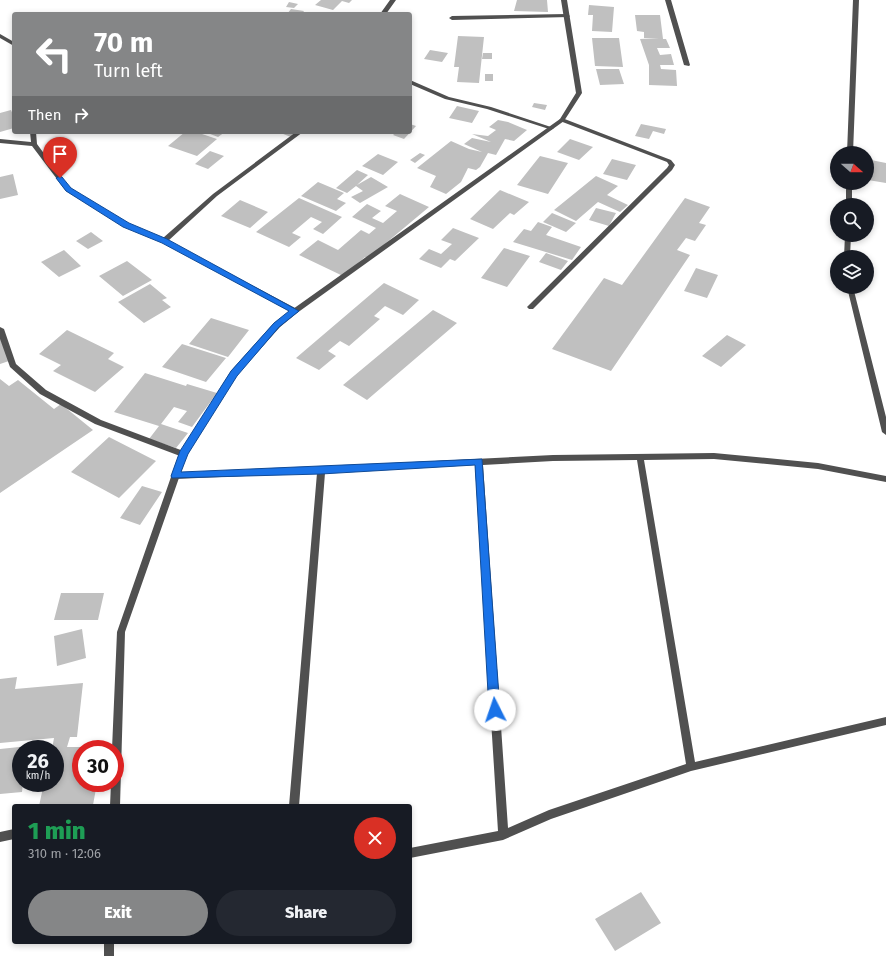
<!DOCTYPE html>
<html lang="en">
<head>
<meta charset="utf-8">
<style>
	body { margin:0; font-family:"Fira Sans",sans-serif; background:#242831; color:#f1f3f6; height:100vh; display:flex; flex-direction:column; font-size:15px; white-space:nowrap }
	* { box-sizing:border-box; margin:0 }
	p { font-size:13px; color:#9ea1a6 }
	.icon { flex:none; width:22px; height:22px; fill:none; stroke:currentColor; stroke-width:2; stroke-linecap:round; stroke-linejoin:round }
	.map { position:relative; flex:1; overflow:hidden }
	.side { position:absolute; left:12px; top:804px; width:400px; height:140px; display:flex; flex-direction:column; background:#171b24; border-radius:4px; box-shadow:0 2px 6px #0003 }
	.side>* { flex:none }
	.top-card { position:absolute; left:12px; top:12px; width:400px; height:122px; border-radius:4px; box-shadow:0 2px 6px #0003; background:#858687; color:#fff; overflow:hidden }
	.needle { width:26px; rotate:111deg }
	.buttons { position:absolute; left:830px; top:146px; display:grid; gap:8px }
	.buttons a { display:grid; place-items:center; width:44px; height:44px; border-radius:50%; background:#171b24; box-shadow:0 2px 6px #0003; font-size:20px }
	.speed { position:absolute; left:12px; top:740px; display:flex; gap:8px; font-size:20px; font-weight:700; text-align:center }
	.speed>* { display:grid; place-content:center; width:52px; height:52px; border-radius:50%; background:#171b24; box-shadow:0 2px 6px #0003; line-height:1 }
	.speed small { font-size:10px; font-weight:400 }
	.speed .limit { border:6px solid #d22; background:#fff; color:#111 }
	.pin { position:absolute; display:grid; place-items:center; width:34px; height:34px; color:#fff; margin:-41px -17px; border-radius:50% 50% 50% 0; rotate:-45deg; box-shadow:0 0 4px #0007 }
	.pin .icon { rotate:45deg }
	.me { position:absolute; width:44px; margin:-22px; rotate:356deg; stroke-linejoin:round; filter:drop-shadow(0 0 3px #0008) }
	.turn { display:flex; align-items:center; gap:14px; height:84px; padding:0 16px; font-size:18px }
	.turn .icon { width:52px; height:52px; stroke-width:2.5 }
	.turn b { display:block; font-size:28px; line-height:34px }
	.then { display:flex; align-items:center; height:38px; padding:0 16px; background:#0003; gap:8px; font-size:15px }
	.round { display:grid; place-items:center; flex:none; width:42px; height:42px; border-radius:21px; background:#242831 }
	.head { display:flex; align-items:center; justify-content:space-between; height:68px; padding:0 16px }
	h1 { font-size:24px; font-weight:800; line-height:30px; color:#1e9e55 }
	.primary-button { display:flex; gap:8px; margin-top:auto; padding:8px 16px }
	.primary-button a { flex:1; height:46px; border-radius:24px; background:#858687; color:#fff; font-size:16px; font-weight:800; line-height:46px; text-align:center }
	.primary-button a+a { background:#242831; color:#f1f3f6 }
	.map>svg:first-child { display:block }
</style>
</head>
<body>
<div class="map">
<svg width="886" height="956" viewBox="0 0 886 956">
	<rect width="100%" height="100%" fill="#fff"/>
	<path fill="#c0c0c0" d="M321 0H352L349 3 342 1 333 10 315 5Z
		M517 0H547L548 12 514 11Z
		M289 2 298 4 294 8 286 7Z
		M589 5 614 7 612 32 592 31 593 15H588Z
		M291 9 304 11 302 14H287Z
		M635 15H660L663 39H666L670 48H657L660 55 671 54 674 65H660L661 69 676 70 677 86 649 85V65L640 39 659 38H644V32L637 31Z
		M458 36 484 37 479 83 457 82 459 67H454Z
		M592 38H619L623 67 595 66Z
		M430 50 448 53 442 62 424 59Z
		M483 53H492V59H482Z
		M596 69H619L624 84 600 85Z
		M485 74H493V81H485Z
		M534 103 547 105 545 110 532 107Z
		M457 106 479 111 472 123 449 118Z
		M11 110 14 117V128L0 132V113Z
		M498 120 508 122 527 130 514 141 505 139 496 155 488 153 480 167 476 170 468 168 461 182 446 194 430 187 436 176 417 168 451 141 469 149 482 152 464 144 472 138 491 142 472 134 488 136 496 130 489 127Z
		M410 124 416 126 404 139 393 135 396 132H410Z
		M641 124 666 129 664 134 653 131 649 139 635 136Z
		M185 132H196L217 139 197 156 168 146Z
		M205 132H225L218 137Z
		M278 132H297L291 137Z
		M570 139 593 147 579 160 557 152Z
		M210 151 224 156 208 169 195 164Z
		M420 153 425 155 415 163 410 160Z
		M378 154 398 162 383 175 362 166Z
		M540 156 568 163 548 194 517 185Z
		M612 159 636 165 627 180 603 174Z
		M871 160 886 163V183L868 180Z
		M357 170 368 175 357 185 371 177 388 187 360 203 351 197 363 191 356 186 347 193 336 188Z
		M13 174 18 195 0 199V177Z
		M596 176 618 186 607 195 628 205 620 212 598 202 576 221 554 210Z
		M318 182 344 193 337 199 346 203 336 211 301 196Z
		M500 190 529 202 514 215 510 213 493 229 470 219Z
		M400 194 429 207 368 258 365 257 343 276 299 255 318 240 338 250 361 230 369 234 376 228 352 217 367 204 381 211 372 218 383 223 397 211 385 206Z
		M299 198 342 217 323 234 313 229 322 222 311 217 292 233 301 237 289 247 256 232Z
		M685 198 710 207 699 223 706 225 695 241 686 238 677 250 690 255 611 371 552 349 604 278 622 285Z
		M240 200 268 212 250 228 221 216Z
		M596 208 616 213 609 226 589 220Z
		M552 213 576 223 566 232 543 222Z
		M538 222 552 227 546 235 581 247 572 260 513 242 524 229 531 231Z
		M453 228 479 238 455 261 450 259 441 268 419 259 429 249 441 254 452 244 441 240Z
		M91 232 103 241 88 249 76 241Z
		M504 248 530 256 507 287 481 278Z
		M64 250 81 266 59 277 41 262Z
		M546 253 568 261 561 270 539 262Z
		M127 261 152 280 123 296 99 276Z
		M696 268 718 275 707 298 684 291Z
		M384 283 419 300 403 315 385 306 374 316 380 319 349 346 340 341 328 351 336 356 319 370 296 358Z
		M150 284 167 298 162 300 171 307 144 323 118 302Z
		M433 310 457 323 367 400 343 385Z
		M211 318 249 330 228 357 189 344Z
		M67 330 114 353 108 359 124 367 95 392 53 371 61 365 39 354Z
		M727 335 746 345 721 367 702 356Z
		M0 338 9 361 0 364Z
		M182 344 226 358 206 382 162 367Z
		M145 373 186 386 187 384 217 393 192 427 178 422 187 411 174 407 161 424 188 433 176 448 149 439 159 426 114 412Z
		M0 379 9 386 18 380 54 409 61 404 93 430 0 493Z
		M109 437 156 461 119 498 71 472Z
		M142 486 162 492 140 525 120 518Z
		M61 593H104L98 620H54Z
		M82 629 86 658 57 666 54 636Z
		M17 677 15 689 83 683 77 737H70L67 747H104V749H81V783H97L93 805 39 806 44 783H55V749H52L54 738 0 743V679Z
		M29 746V749H21V783H23L22 792 0 794V749Z
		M641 892 661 923 615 951 595 919Z"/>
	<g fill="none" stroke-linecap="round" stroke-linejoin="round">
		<path fill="#505050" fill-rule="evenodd" d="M567 14 570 16 569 17 452 20 449 18 452 16Z"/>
		<path fill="#505050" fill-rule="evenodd" d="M390 0H396L386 14H380Z
			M665 0H671L690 65 689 66 684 65Z
			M853 0H859L853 153H847Z
			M0 34 14 42V46L0 38Z
			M410 80 449 97 491 107 554 128 551 130 549 129 487 109 445 99 410 84Z
			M562 118 671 160 675 165 672 170 533 309H529L527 307 529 305 667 168 669 165 667 162 560 121 559 120Z
			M30 132H36L37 144 70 189 128 224 163 238 213 194 296 132H303L217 196 168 241 297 309 299 311 297 313H293L162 242 124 226 66 191 32 146 0 143V139L31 142Z
			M846 183H852V205H846Z
			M845 235H851L850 257H844Z
			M847 287H853L886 417V435L882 432Z
			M0 327 4 329 16 364 46 390 101 420 186 452 187 454 186 456H180L95 424 40 394 10 367 0 339Z
			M714 453 818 463 886 476V482L818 469 714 459 644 460 695 762 886 717V725L691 771 551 819 503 840 410 858V848L498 831 475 465 325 473 299 806H289L317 473 175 479 172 478 171 476 172 474 553 455ZM637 460 686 764 549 810 508 828 483 465 553 461Z
			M14 829V839L0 842V832Z"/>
		<path fill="#505050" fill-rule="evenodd" d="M561 0H567L582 93 564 121 297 313 280 327 237 375 187 455 125 632 120 806H110L111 783H115V749H112L117 632 179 454 231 371 274 323 293 309 560 119 576 93Z
			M104 942H114V956H104Z"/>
	</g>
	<path fill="#1a73e8" stroke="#114b97" d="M60 176 62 177 71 188 129 223 167 239 299 311 279 327 237 376 188 454 181 472 482 459 500 710 499 714 495 715 491 714 489 710 475 465 321 474 172 478 171 476 180 451 231 371 274 323 289 311 162 243 123 227 66 191 56 178Z"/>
</svg>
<div class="buttons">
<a><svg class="needle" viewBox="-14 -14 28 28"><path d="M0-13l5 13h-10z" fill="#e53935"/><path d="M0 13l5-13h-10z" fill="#9ea1a6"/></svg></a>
<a><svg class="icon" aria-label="search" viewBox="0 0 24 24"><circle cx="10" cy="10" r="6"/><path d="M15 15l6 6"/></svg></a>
<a><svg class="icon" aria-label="layers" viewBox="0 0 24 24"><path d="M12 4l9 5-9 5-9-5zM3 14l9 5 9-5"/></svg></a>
</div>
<div class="speed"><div>26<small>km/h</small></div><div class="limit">30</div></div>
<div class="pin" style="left:60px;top:178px;background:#d93025"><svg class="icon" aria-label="arrive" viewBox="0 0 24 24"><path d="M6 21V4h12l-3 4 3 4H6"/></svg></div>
<svg class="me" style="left:495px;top:710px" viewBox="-20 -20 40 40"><circle r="19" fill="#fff"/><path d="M0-13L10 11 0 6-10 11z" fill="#1a73e8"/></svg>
<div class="top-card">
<div class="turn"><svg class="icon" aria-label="left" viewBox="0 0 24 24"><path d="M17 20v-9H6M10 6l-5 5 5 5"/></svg><div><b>70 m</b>Turn left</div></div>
<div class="then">Then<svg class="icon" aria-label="right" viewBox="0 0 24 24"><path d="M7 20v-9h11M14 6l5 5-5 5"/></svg></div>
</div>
<section class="side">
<div class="head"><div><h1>1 min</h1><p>310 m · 12:06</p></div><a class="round" style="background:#d93025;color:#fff"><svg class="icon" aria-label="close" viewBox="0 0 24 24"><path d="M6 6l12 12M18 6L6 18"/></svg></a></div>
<div class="primary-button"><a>Exit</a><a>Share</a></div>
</section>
</div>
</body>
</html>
